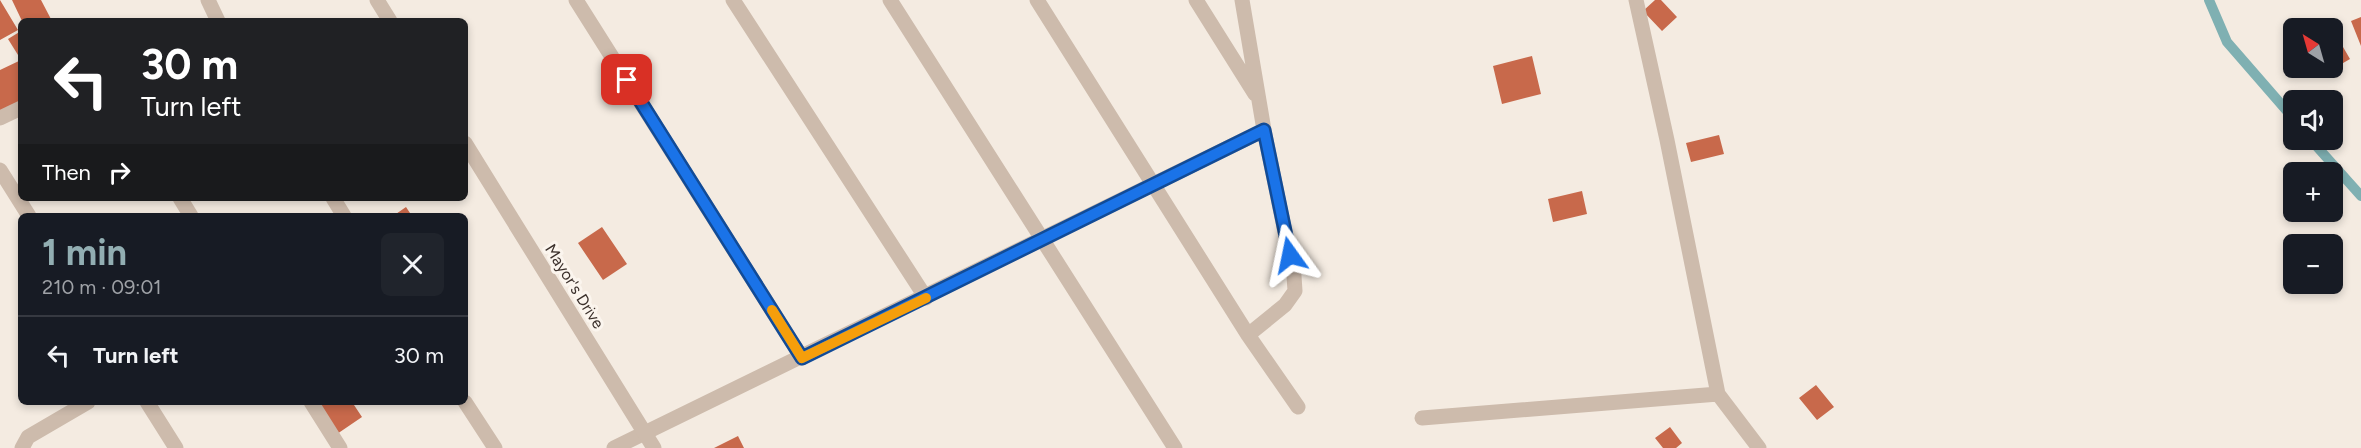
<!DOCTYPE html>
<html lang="en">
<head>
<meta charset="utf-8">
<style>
	body { margin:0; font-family:Figtree,sans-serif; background:#20242c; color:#f1f3f6; height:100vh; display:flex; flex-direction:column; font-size:22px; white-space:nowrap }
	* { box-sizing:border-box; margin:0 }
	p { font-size:20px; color:#9ea1a6 }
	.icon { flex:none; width:33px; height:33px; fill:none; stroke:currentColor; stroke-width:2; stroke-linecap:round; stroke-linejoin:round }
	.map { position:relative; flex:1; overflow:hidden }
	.drawer { position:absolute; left:18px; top:213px; width:450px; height:192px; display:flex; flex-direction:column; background:#171b24; border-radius:9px; box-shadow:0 3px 9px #0003 }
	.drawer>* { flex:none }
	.banner { position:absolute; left:18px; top:18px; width:450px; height:183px; border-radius:9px; box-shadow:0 3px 9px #0003; background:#202124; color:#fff; overflow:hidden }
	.needle { width:39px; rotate:323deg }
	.controls { position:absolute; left:2283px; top:18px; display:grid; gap:12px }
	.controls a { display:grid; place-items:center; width:60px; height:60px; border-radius:9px; background:#171b24; box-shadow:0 3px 9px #0003; font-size:30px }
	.pin { position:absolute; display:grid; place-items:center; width:51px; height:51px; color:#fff; margin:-26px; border-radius:12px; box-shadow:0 3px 9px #0006 }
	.me { position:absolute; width:66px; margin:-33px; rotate:348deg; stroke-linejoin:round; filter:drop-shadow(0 0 4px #0008) }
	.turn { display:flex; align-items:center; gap:21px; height:126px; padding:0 24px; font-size:27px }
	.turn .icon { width:78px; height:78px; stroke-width:2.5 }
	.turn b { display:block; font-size:42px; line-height:51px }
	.then { display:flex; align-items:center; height:57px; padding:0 24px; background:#0003; gap:12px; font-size:22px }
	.round { display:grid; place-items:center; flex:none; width:63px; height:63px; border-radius:9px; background:#20242c }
	.summary { display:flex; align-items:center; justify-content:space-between; height:102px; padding:0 24px }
	h1 { font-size:36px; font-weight:700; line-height:45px; color:#92aeb2 }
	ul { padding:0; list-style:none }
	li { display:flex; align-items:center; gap:18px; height:78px; padding:0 24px; border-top:2px solid #363941 }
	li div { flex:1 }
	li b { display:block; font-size:22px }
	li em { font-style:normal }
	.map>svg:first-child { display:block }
</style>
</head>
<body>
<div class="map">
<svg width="2361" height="448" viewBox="0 0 2361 448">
	<rect width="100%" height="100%" fill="#f4ebe1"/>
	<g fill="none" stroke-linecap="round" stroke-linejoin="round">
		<path stroke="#7fb0b2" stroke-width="10" d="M2209 0 2227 42 2294 119
			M2311 140 2361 196"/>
	</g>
	<path fill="#c8694b" d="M0 0 18 30 0 40Z
		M12 0H41L52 21H22Z
		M1655 0H1661L1677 17 1662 31 1643 11Z
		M2361 17V46L2351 21Z
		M2332 28 2350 59 2326 73 2323 68H2332Z
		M21 31V53L18 55 8 39Z
		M1532 56 1541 94 1502 104 1493 66Z
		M21 60V102L0 113V70Z
		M1719 135 1724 154 1691 162 1686 143Z
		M1582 191 1587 214 1553 222 1548 199Z
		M406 207 412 216H393Z
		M602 227 627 264 603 280 578 243Z
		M1816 385 1834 407 1817 420 1799 398Z
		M315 402H352L362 417 337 434Z
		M1670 427 1682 443 1676 448H1663L1655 438Z
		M738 436 744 448H714Z"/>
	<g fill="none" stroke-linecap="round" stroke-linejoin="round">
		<path stroke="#cdbbac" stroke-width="15" d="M208 0 218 21
			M576 0 802 358
			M733 0 926 298
			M890 0 1175 448
			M1037 0 1248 335 1298 407
			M1196 0 1255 94
			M1242 0 1264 130 1294 276 1295 291 1285 305 1248 335
			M1636 0 1667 140 1718 394 1759 448
			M0 118 21 108
			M0 170 29 216
			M180 198 191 216
			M333 198 344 216
			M147 402 176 448
			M311 402 340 448
			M465 402 495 448
			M1422 418 1718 394
			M22 448 28 437 88 402
			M614 448 1264 130"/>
		<path stroke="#cdbbac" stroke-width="15" d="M377 0 390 21
			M465 143 654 448"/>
	</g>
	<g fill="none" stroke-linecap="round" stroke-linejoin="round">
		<g stroke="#114b97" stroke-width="15">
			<path id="route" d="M627 80 802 358 1264 130 1290 255"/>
		</g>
		<use href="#route" stroke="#1a73e8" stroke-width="10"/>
		<path stroke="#f59e0b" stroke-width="10" d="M772 310 802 358 926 298"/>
	</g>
	<g text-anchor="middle" stroke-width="6" stroke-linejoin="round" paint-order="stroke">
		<g font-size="16" fill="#3b302b" stroke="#fbf5ee">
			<text transform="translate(575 286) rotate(58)" y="6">Mayor's Drive</text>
		</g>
	</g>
</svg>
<div class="controls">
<a><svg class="needle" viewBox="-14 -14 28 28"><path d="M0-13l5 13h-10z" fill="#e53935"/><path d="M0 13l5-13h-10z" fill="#9ea1a6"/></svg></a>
<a><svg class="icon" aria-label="sound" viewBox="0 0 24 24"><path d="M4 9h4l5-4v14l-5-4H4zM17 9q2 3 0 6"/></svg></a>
<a>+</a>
<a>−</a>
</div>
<div class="pin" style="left:627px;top:80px;background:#d93025"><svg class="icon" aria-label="arrive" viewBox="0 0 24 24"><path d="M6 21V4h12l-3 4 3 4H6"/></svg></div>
<svg class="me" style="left:1290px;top:255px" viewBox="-20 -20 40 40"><path d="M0-17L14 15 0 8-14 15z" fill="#1a73e8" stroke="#fff" stroke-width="4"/></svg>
<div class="banner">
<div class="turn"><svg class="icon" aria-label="left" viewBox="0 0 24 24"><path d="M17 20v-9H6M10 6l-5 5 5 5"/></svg><div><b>30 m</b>Turn left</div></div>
<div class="then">Then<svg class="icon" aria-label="right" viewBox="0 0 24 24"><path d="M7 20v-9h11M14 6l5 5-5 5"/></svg></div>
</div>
<section class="drawer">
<div class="summary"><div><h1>1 min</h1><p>210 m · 09:01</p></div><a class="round"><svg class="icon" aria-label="close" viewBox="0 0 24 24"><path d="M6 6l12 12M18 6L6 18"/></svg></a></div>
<ul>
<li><svg class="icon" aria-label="left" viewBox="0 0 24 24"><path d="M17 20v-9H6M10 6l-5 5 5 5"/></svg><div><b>Turn left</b></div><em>30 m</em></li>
</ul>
</section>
</div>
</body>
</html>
